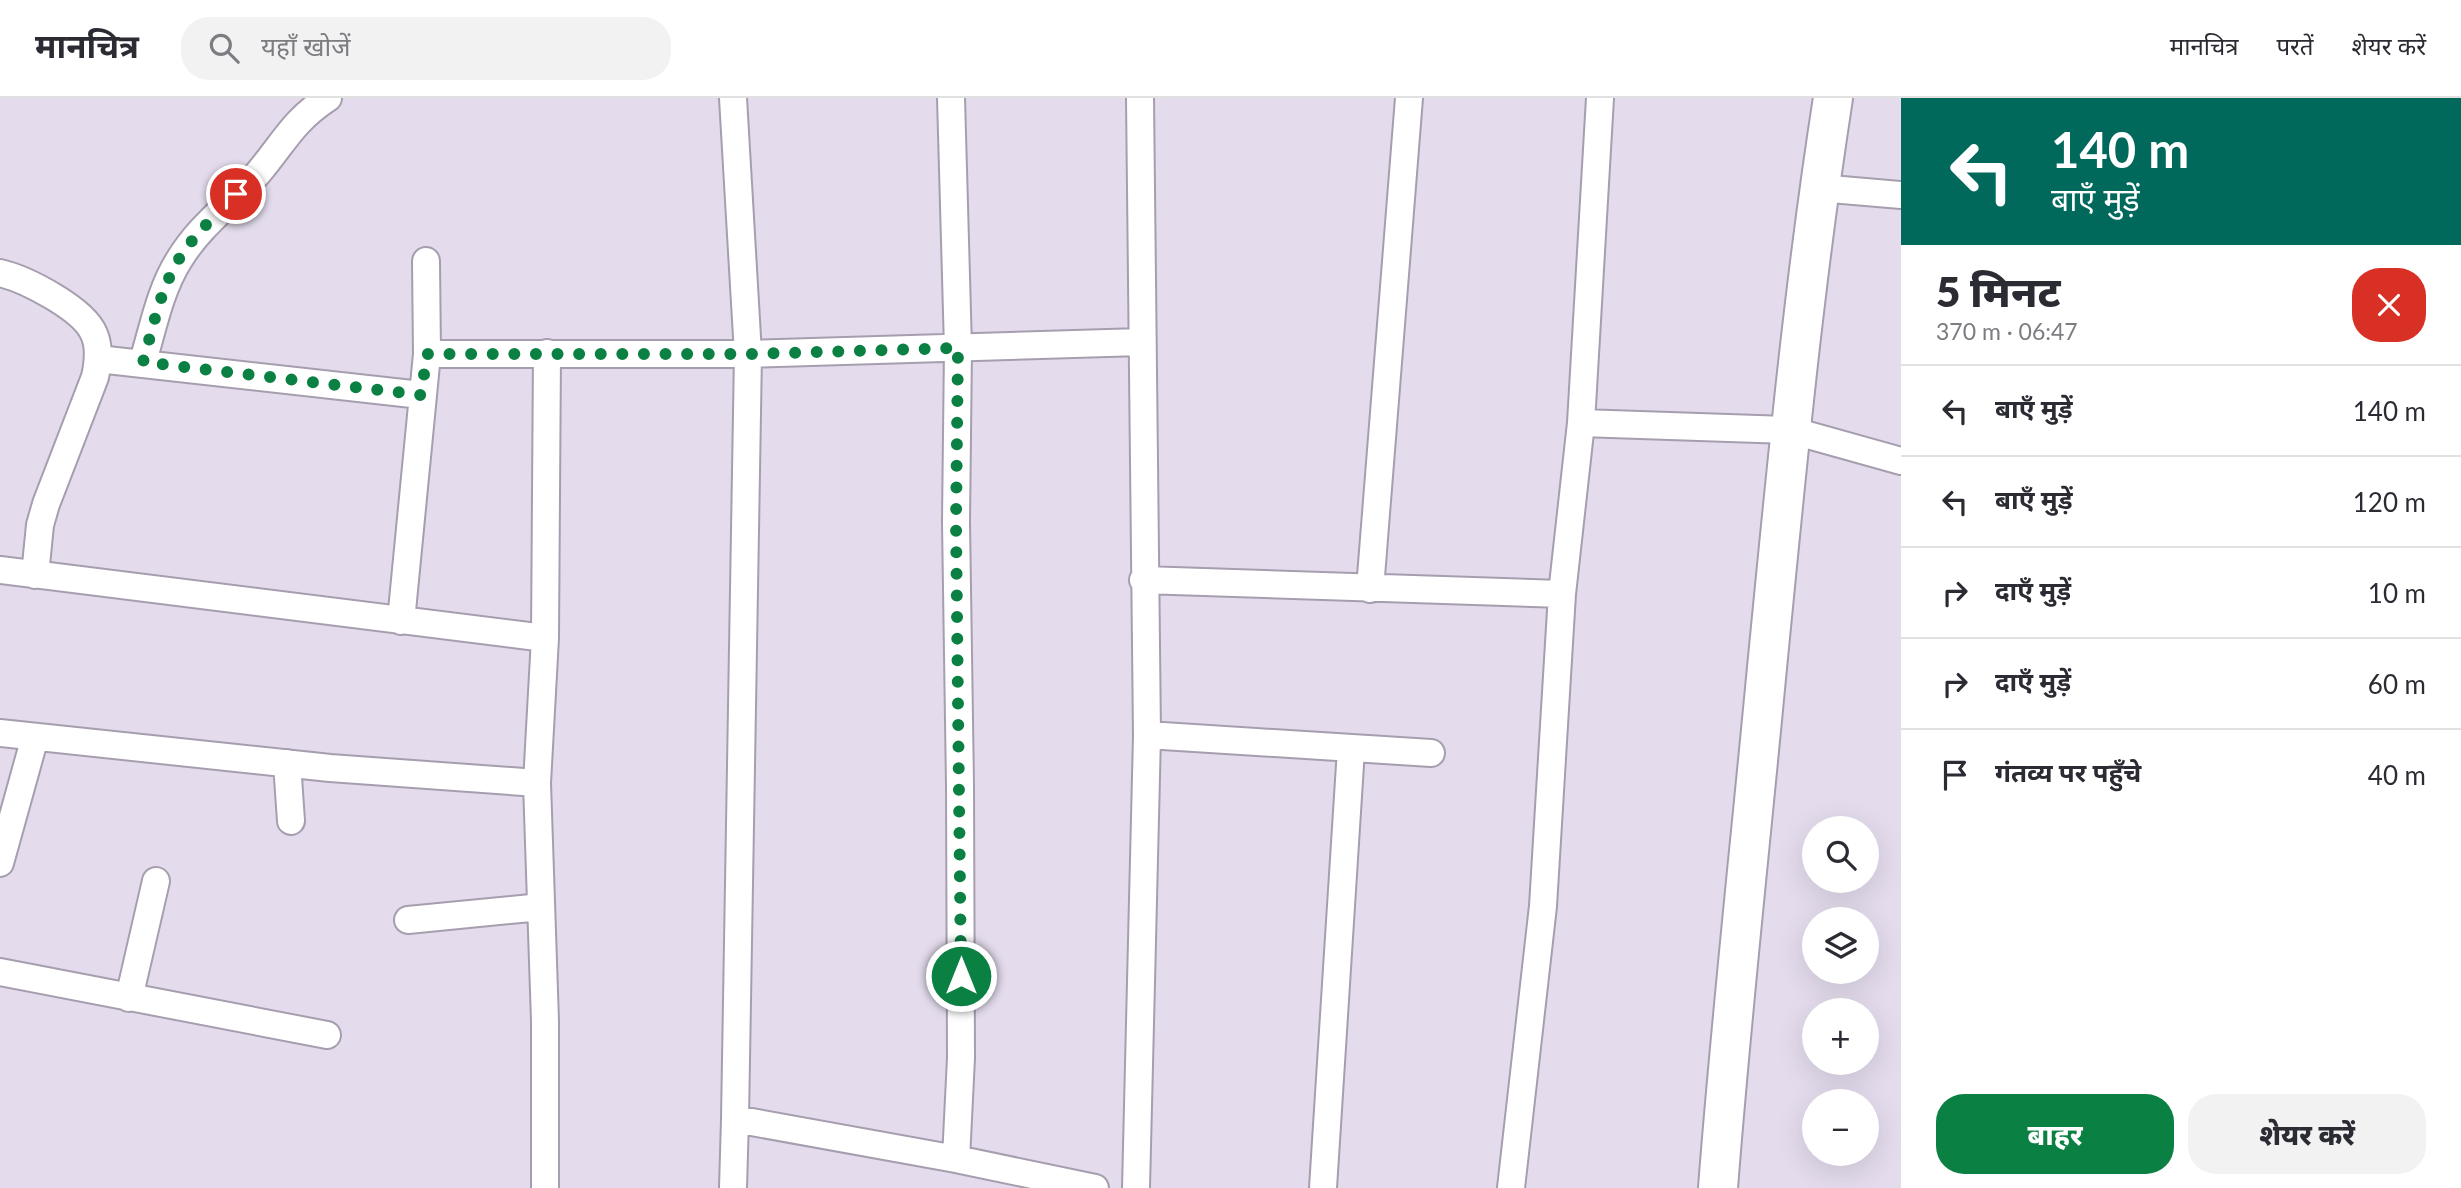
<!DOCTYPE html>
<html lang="hi">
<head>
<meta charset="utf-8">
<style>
	body { margin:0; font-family:Lato,"Noto Sans Devanagari",sans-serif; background:#f2f2f3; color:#2b2b33; height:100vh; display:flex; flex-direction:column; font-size:26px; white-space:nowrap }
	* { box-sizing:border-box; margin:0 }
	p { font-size:23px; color:#7c7c81 }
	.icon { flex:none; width:38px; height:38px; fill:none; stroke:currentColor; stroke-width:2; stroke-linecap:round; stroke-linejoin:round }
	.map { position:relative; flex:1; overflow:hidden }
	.side { display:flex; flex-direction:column; background:#fff; width:560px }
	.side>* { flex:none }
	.hud { background:#00695c; color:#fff; overflow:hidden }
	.buttons { position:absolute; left:1802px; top:718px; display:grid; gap:14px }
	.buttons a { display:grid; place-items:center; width:77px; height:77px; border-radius:50%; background:#fff; box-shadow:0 7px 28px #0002; font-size:35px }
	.pin { position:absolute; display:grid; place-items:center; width:60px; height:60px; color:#fff; margin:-30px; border:4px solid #fff; border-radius:50%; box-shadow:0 2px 7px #0007 }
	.me { position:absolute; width:77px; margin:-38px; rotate:0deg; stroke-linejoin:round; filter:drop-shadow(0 0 5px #0008) }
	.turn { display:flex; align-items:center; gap:24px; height:147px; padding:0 35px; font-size:32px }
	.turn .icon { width:91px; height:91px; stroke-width:2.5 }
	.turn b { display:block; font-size:49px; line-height:60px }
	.round { display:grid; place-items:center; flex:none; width:74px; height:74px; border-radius:28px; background:#f2f2f3 }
	.head { display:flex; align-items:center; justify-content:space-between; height:119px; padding:0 35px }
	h1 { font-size:42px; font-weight:800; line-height:52px }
	.action { display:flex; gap:14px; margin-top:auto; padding:14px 35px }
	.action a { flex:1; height:80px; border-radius:28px; background:#0b8043; color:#fff; font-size:28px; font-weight:800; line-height:80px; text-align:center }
	.action a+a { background:#f2f2f3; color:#2b2b33 }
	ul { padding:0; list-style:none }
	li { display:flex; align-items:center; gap:21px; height:91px; padding:0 35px; border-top:2px solid #e1e1e2 }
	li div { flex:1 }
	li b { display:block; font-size:26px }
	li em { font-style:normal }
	header { display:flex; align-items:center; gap:42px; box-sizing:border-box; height:98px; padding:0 35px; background:#fff; border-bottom:2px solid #e1e1e2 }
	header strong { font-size:33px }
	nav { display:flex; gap:38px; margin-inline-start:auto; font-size:24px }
	.search { width:490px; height:63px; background:#f2f2f3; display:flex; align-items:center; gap:18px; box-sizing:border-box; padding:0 24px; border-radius:28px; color:#7c7c81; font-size:26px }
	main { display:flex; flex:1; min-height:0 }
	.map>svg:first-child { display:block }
</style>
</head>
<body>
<header>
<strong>मानचित्र</strong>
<div class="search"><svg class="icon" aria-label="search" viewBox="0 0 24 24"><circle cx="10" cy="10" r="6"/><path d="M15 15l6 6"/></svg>यहाँ खोजें</div>
<nav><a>मानचित्र</a><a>परतें</a><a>शेयर करें</a></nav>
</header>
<main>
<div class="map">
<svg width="1901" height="1090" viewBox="0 0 1901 1090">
	<rect width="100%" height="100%" fill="#e4dced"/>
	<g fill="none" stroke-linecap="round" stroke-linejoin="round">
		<g stroke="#a69eae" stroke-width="30">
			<path id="street" d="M733 0 748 256 735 1021
				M951 0 958 250 956 424 960 688 961 960 956 1061
				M1819 90 1901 97
				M0 175C26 181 84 211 94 236 100 249 98 265 95 279L46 406 40 427 35 477
				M427 256H748L1141 244
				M98 261 421 297
				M143 263C153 230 160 192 179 162 200 127 233 104 259 74 285 43 293 23 328 0
				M1581 325 1790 332 1901 363
				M0 472 545 540
				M1143 482 1562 496
				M1370 491 1409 0
				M401 523 427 256 426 163
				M0 635 330 670 537 685
				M1147 637 1431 655
				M287 665 291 723
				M0 765 35 639
				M408 822 541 809
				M0 874 327 937
				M129 900 156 783
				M545 1090V923L537 685 545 540 547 255
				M733 1090 735 1021 956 1061 1095 1090
				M1136 1090 1147 637 1140 0
				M1323 1090 1351 651
				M1511 1090 1543 808 1562 496 1581 325 1600 0"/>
		</g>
		<g stroke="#a69eae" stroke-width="42">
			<path id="secondary" d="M1718 1090C1731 920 1750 750 1766 580 1785 386 1803 192 1833 0"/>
		</g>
		<use href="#street" stroke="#fff" stroke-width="26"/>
		<use href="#secondary" stroke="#fff" stroke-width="38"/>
	</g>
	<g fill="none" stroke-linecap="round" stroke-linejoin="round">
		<path stroke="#0b8043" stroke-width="12" stroke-dasharray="0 21.6" d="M236 96C216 117 194 137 179 161 160 192 153 230 143 264L421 297 427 256H748L958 250 956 424 961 878"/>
	</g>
</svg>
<div class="buttons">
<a><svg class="icon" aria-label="search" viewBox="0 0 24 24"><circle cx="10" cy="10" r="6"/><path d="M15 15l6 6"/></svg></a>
<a><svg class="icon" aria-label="layers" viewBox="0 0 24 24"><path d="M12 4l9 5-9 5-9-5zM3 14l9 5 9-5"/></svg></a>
<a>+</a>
<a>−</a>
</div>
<div class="pin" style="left:236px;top:96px;background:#d93025"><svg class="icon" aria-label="arrive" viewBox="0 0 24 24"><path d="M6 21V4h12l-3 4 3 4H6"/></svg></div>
<svg class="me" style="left:961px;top:878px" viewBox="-20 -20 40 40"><circle r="17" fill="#0b8043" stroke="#fff" stroke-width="3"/><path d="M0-11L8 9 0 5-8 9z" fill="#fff"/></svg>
</div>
<section class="side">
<div class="hud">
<div class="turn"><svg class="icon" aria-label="left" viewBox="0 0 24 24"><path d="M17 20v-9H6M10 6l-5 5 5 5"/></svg><div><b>140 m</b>बाएँ मुड़ें</div></div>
</div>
<div class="head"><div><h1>5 मिनट</h1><p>370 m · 06:47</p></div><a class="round" style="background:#d93025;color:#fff"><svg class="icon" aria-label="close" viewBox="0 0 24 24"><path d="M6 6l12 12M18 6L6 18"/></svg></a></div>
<ul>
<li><svg class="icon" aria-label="left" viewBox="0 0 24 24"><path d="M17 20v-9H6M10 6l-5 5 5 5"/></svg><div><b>बाएँ मुड़ें</b></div><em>140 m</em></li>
<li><svg class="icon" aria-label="left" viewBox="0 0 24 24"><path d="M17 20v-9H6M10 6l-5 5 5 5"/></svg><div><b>बाएँ मुड़ें</b></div><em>120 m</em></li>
<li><svg class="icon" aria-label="right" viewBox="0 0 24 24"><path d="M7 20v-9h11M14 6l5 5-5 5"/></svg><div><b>दाएँ मुड़ें</b></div><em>10 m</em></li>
<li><svg class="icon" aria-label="right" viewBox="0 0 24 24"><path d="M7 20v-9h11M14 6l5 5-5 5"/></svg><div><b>दाएँ मुड़ें</b></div><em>60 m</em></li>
<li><svg class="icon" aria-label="arrive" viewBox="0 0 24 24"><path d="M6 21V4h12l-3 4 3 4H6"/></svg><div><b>गंतव्य पर पहुँचे</b></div><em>40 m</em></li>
</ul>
<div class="action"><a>बाहर</a><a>शेयर करें</a></div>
</section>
</main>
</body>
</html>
